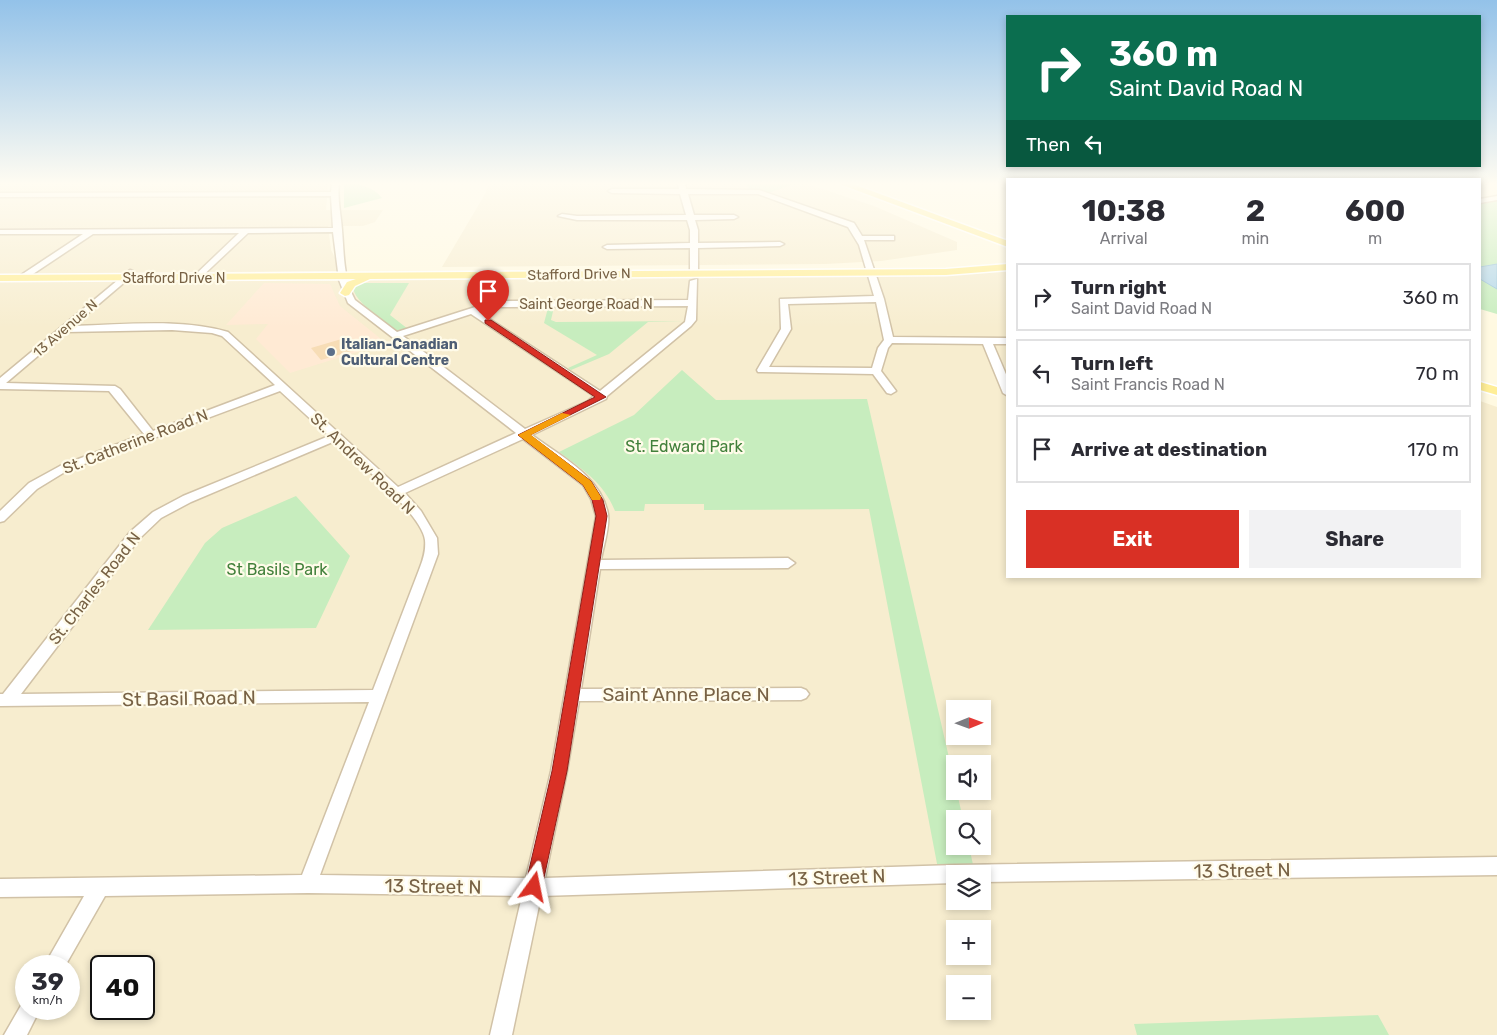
<!DOCTYPE html>
<html lang="en">
<head>
<meta charset="utf-8">
<style>
	body { margin:0; font-family:Rubik,sans-serif; background:#f2f2f3; color:#2b2b33; height:100vh; display:flex; flex-direction:column; font-size:19px; white-space:nowrap }
	* { box-sizing:border-box; margin:0 }
	p { font-size:16px; color:#7c7c81 }
	.icon { flex:none; width:28px; height:28px; fill:none; stroke:currentColor; stroke-width:2; stroke-linecap:round; stroke-linejoin:round }
	.map { position:relative; flex:1; overflow:hidden }
	.sheet { position:absolute; left:1006px; top:178px; width:475px; height:400px; display:flex; flex-direction:column; background:#fff; border-radius:0px; box-shadow:0 2px 8px #0003 }
	.sheet>* { flex:none }
	.guide { position:absolute; left:1006px; top:15px; width:475px; height:152px; border-radius:0px; box-shadow:0 2px 8px #0003; background:#0b6e4f; color:#fff; overflow:hidden }
	.needle { width:32px; rotate:89deg }
	.tools { position:absolute; left:946px; top:700px; display:grid; gap:10px }
	.tools a { display:grid; place-items:center; width:45px; height:45px; border-radius:0px; background:#fff; box-shadow:0 2px 8px #0003; font-size:25px }
	.speed { position:absolute; left:15px; top:955px; display:flex; gap:10px; font-size:25px; font-weight:700; text-align:center }
	.speed>* { display:grid; place-content:center; width:65px; height:65px; border-radius:50%; background:#fff; box-shadow:0 2px 8px #0003; line-height:1 }
	.speed small { font-size:12px; font-weight:400 }
	.speed .limit { border:2px solid #111; border-radius:8px; background:#fff; color:#111 }
	.pin { position:absolute; display:grid; place-items:center; width:42px; height:42px; color:#fff; margin:-51px -21px; border-radius:50% 50% 50% 0; rotate:-45deg; box-shadow:0 0 5px #0007 }
	.pin .icon { rotate:45deg }
	.me { position:absolute; width:55px; margin:-28px; rotate:12deg; stroke-linejoin:round; filter:drop-shadow(0 0 4px #0008) }
	.turn { display:flex; align-items:center; gap:18px; height:105px; padding:0 20px; font-size:22px }
	.turn .icon { width:65px; height:65px; stroke-width:2.5 }
	.turn b { display:block; font-size:35px; line-height:42px }
	.then { display:flex; align-items:center; height:48px; padding:0 20px; background:#0003; gap:10px; font-size:19px }
	.eta { display:flex; justify-content:space-evenly; align-items:center; height:85px; text-align:center }
	.eta b { font-size:30px; font-weight:700; line-height:35px }
	.cta { display:flex; gap:10px; margin-top:auto; padding:10px 20px }
	.cta a { flex:1; height:58px; border-radius:0px; background:#d93025; color:#fff; font-size:20px; font-weight:700; line-height:58px; text-align:center }
	.cta a+a { background:#f2f2f3; color:#2b2b33 }
	ul { padding:0; list-style:none }
	li { display:flex; align-items:center; gap:15px; height:68px; margin:0 10px 8px; padding:0 10px; border:2px solid #e1e1e2; border-radius:0px }
	li div { flex:1 }
	li b { display:block; font-size:19px }
	li em { font-style:normal }
	.map>svg:first-child { display:block }
</style>
</head>
<body>
<div class="map">
<svg width="1497" height="1035" viewBox="0 0 1497 1035">
	<rect width="100%" height="100%" fill="#fff9e1"/>
	<path fill="#f7edcf" fill-rule="evenodd" d="M0 183H328L326 210H383L375 222 363 226H328L331 250 342 271 218 272 138 277 872 272 1007 267 1008 576H1480V401L1497 407V1035H0ZM955 709H982V736H955ZM955 764H982V791H955ZM955 819H982V846H955ZM955 874H982V901H955ZM955 929H982V956H955ZM26 966H69V1009H26ZM101 966H144V1009H101ZM955 984H982V1011H955Z
		M489 183H804L874 206 957 242V250L881 261 825 264 442 267 485 194Z"/>
	<path fill="#ffead4" d="M264 283 330 284 340 306 386 343 290 373 256 339 268 324 226 325Z"/>
	<path fill="#c7edbe" d="M344 183C358 183 374 187 382 198L344 208Z
		M745 183H797L768 193 751 191Z
		M1497 201V314L1480 309V203Z
		M363 283H409L390 315 408 329C404 330 400 331 396 330 385 325 354 300 353 288Z
		M554 307 551 320 556 322 684 321 648 322 609 354 571 370 568 368 597 355 544 323 548 308Z
		M682 370 716 400 867 399 963 819H955V846H969L975 874H939L869 509 704 510V504H645L644 511H615C604 483 582 469 559 452L634 415Z
		M296 496 350 556 316 628 148 630 205 543 222 528Z
		M1378 1015 1389 1035H1137L1134 1024Z"/>
	<path fill="#b3d7ea" stroke="#99c4dd" d="M1497 264V289L1480 279V267Z"/>
	<path fill="#f7ddb6" d="M345 338 356 350 321 360 311 348Z"/>
	<g fill="none" stroke-linecap="round" stroke-linejoin="round">
		<g stroke="#d1c2a7" stroke-width="3">
			<path id="minor" d="M332 183H339C337 199 341 215 342 230 344 253 343 278 355 300L397 332 494 301 688 300 690 281 697 279 696 320 691 326 607 396 606 399 532 435C560 456 601 476 608 514 610 528 603 547 601 560L788 558 795 563 788 568 600 569 581 689 801 688 806 690 809 694 806 698 801 700 579 701 567 771 545 878 955 865 1497 857V875L982 882V874H955V883L541 896 512 1035H490L522 896 308 893 105 896 65 966H44L84 896 0 897V879L302 875 369 702 0 706V694H3L130 532 153 512 183 496 329 436 280 391 68 470 37 489 4 521 0 522V511L29 483 60 466 144 434 109 391 0 389V378L130 270 133 271V275L73 326C124 325 179 318 228 332L398 487 516 433 348 303 339 280 333 232 248 233 197 281 194 280V276L239 233 93 234 24 280 21 279V275L83 234H0V230L333 228 331 196 0 197V193L331 192ZM688 306 685 322 600 391 479 312 495 307ZM471 314 594 396 588 401 525 429 403 336ZM172 330 212 333 222 336 275 385 153 431 120 389 115 386 6 383 66 332ZM523 439 583 485 591 499 596 516 551 771 526 878 320 875 438 554 437 538 421 511 405 493ZM335 441C356 460 422 514 425 540 426 551 423 560 419 570L373 690 21 694 140 538 161 518 191 502Z
				M678 183H685L686 189 759 190 854 223 862 236H894V240H864L884 299 893 337 1008 338V344H993L1008 379V396L1003 393 983 344 892 343 888 348 881 371 896 391 891 394 887 393 873 374 758 372 757 370 781 329 780 299 874 296 859 245 848 227 758 194H688L694 215H734L738 217 734 219 695 220 698 230V243L780 242 784 244 780 246 698 248V273L694 276 690 273V248L607 249 603 247 607 245 690 243V230L687 220H577L558 216 562 214 577 216 686 215 680 194 612 193 608 191 612 189H679ZM876 302 884 340 878 348 872 368 769 367 791 329 788 304Z
				M1497 196V200L1480 203V199Z
				M26 1000V1009H40L27 1035H4L23 1002Z"/>
		</g>
		<g stroke="#fff" stroke-width="3">
			<path id="major" d="M837 183H850L1008 241V247Z
				M1008 264V270L946 275 370 279 355 286 349 295 345 296 340 293 347 282 356 279 0 281V275L946 269Z
				M1480 382 1497 387V395L1480 390Z"/>
		</g>
		<use href="#minor" fill="#fff" fill-rule="evenodd"/>
		<use href="#major" fill="#ffee97" fill-rule="evenodd"/>
	</g>
	<linearGradient id="sky" x2="0" y2="1"><stop stop-color="#93c2e9"/><stop offset="0.56" stop-color="#fffcf2"/><stop offset="1" stop-color="#fffcf2" stop-opacity="0"/></linearGradient>
	<rect width="1497" height="328" fill="url(#sky)"/>
	<path fill="#d93025" stroke="#8d1f18" d="M485 320H491L606 397 530 435 591 481 603 500 607 516 567 771 542 887 540 893 534 895 528 893 525 887 552 771 596 516 592 500 583 485 518 435 595 397 485 323Z"/>
	<path fill="#f59e0b" d="M562 413 571 415 531 435 591 481 601 497 600 500H592L583 485 518 435Z"/>
	<circle fill="#5c6f8a" stroke="#fffbe9" stroke-width="2" cx="331" cy="352" r="5"/>
	<g text-anchor="middle" stroke-width="4.5" stroke-linejoin="round" paint-order="stroke">
		<g font-size="14" fill="#786245" stroke="#fffbe9">
			<text transform="translate(579 274) rotate(-1)" y="5">Stafford Drive N</text>
			<text x="174" y="283">Stafford Drive N</text>
			<text x="586" y="309">Saint George Road N</text>
			<text transform="translate(65 328) rotate(-41)" y="5">13 Avenue N</text>
		</g>
		<g font-size="14" font-weight="bold" fill="#4e5e75" stroke="#fffbe9" text-anchor="start">
			<text x="341" y="349">Italian-Canadian<tspan x="341" dy="16">Cultural Centre</tspan></text>
		</g>
		<g font-size="16" fill="#786245" stroke="#fffbe9">
			<text transform="translate(135 441) rotate(-21)" y="6">St. Catherine Road N</text>
			<text transform="translate(363 463) rotate(44)" y="6">St. Andrew Road N</text>
			<text transform="translate(94 588) rotate(-52)" y="6">St. Charles Road N</text>
		</g>
		<g font-size="16" fill="#42803b" stroke="#fffbe9">
			<text x="684" y="452">St. Edward Park</text>
			<text x="277" y="575">St Basils Park</text>
		</g>
		<g font-size="19" fill="#786245" stroke="#fffbe9">
			<text x="686" y="701">Saint Anne Place N</text>
			<text transform="translate(189 698) rotate(-1)" y="7">St Basil Road N</text>
			<text transform="translate(1242 870) rotate(-1)" y="7">13 Street N</text>
			<text transform="translate(837 877) rotate(-2)" y="7">13 Street N</text>
			<text transform="translate(433 886) rotate(1)" y="7">13 Street N</text>
		</g>
	</g>
</svg>
<div class="tools">
<a><svg class="needle" viewBox="-14 -14 28 28"><path d="M0-13l5 13h-10z" fill="#e53935"/><path d="M0 13l5-13h-10z" fill="#7c7c81"/></svg></a>
<a><svg class="icon" aria-label="sound" viewBox="0 0 24 24"><path d="M4 9h4l5-4v14l-5-4H4zM17 9q2 3 0 6"/></svg></a>
<a><svg class="icon" aria-label="search" viewBox="0 0 24 24"><circle cx="10" cy="10" r="6"/><path d="M15 15l6 6"/></svg></a>
<a><svg class="icon" aria-label="layers" viewBox="0 0 24 24"><path d="M12 4l9 5-9 5-9-5zM3 14l9 5 9-5"/></svg></a>
<a>+</a>
<a>−</a>
</div>
<div class="speed"><div>39<small>km/h</small></div><div class="limit">40</div></div>
<div class="pin" style="left:488px;top:321px;background:#d93025"><svg class="icon" aria-label="arrive" viewBox="0 0 24 24"><path d="M6 21V4h12l-3 4 3 4H6"/></svg></div>
<svg class="me" style="left:534px;top:887px" viewBox="-20 -20 40 40"><path d="M0-17L14 15 0 8-14 15z" fill="#d93025" stroke="#fff" stroke-width="4"/></svg>
<div class="guide">
<div class="turn"><svg class="icon" aria-label="right" viewBox="0 0 24 24"><path d="M7 20v-9h11M14 6l5 5-5 5"/></svg><div><b>360 m</b>Saint David Road N</div></div>
<div class="then">Then<svg class="icon" aria-label="left" viewBox="0 0 24 24"><path d="M17 20v-9H6M10 6l-5 5 5 5"/></svg></div>
</div>
<section class="sheet">
<div class="eta">
<div><b>10:38</b><p>Arrival</p></div>
<div><b>2</b><p>min</p></div>
<div><b>600</b><p>m</p></div>
</div>
<ul>
<li><svg class="icon" aria-label="right" viewBox="0 0 24 24"><path d="M7 20v-9h11M14 6l5 5-5 5"/></svg><div><b>Turn right</b><p>Saint David Road N</p></div><em>360 m</em></li>
<li><svg class="icon" aria-label="left" viewBox="0 0 24 24"><path d="M17 20v-9H6M10 6l-5 5 5 5"/></svg><div><b>Turn left</b><p>Saint Francis Road N</p></div><em>70 m</em></li>
<li><svg class="icon" aria-label="arrive" viewBox="0 0 24 24"><path d="M6 21V4h12l-3 4 3 4H6"/></svg><div><b>Arrive at destination</b></div><em>170 m</em></li>
</ul>
<div class="cta"><a>Exit</a><a>Share</a></div>
</section>
</div>
</body>
</html>
